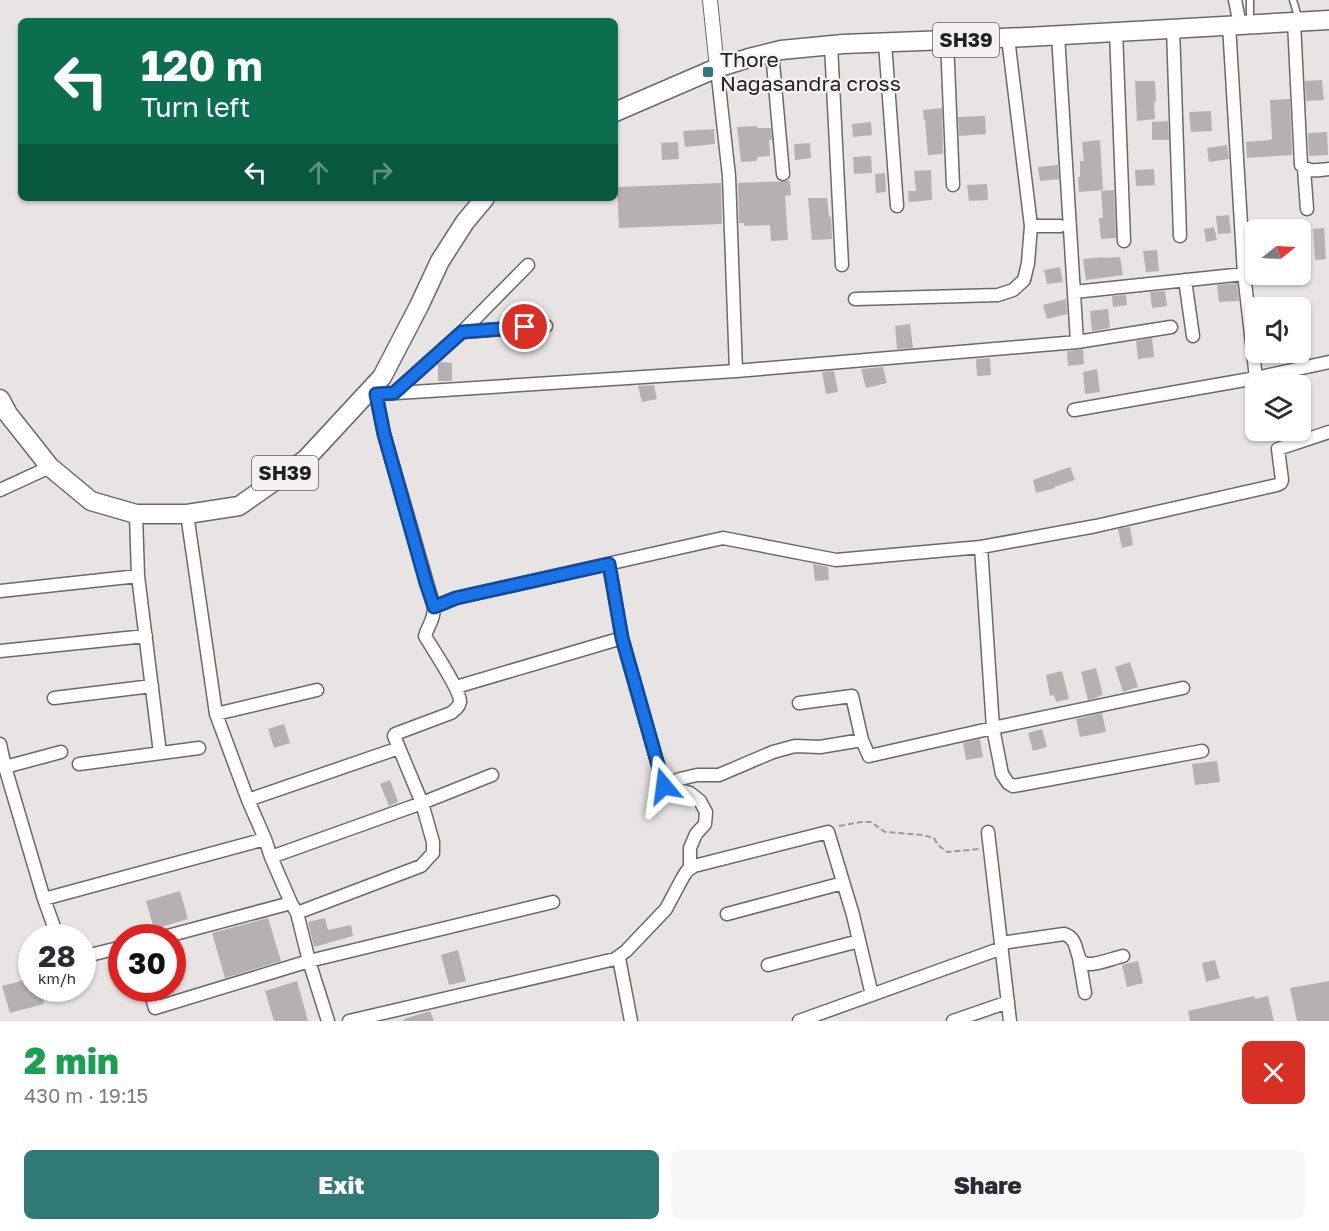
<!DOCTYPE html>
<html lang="en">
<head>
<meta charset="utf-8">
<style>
	body { margin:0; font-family:"Golos Text",sans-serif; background:#f7f7f7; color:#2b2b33; height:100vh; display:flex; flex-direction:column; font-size:22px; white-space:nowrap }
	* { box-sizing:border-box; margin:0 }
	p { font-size:20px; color:#7c7c81 }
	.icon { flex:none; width:33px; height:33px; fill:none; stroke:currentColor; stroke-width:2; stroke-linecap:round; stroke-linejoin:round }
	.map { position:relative; height:1021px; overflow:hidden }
	.drawer { display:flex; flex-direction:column; background:#fff; flex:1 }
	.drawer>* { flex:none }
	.guide { position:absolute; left:18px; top:18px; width:600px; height:183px; border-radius:9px; box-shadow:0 2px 4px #0004; background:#0b6e4f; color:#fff; overflow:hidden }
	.needle { width:39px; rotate:72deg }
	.tools { position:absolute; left:1245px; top:219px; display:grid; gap:12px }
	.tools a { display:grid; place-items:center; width:66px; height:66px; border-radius:9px; background:#fff; box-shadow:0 2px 4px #0004; font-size:30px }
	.speed { position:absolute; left:18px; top:924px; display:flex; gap:12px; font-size:30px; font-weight:700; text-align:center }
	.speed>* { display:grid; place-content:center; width:78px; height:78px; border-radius:50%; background:#fff; box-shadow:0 2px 4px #0004; line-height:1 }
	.speed small { font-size:15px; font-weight:400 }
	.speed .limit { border:9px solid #d22; background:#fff; color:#111 }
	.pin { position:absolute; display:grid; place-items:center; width:51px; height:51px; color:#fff; margin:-26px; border:3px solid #fff; border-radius:50%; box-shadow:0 2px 6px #0007 }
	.me { position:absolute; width:66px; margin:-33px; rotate:344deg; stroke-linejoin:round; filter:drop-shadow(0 0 4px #0008) }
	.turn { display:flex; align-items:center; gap:21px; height:126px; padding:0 24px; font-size:27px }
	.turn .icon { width:78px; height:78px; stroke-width:2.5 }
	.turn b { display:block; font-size:42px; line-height:51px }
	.lanes { display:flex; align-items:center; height:57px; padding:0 24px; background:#0003; justify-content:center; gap:30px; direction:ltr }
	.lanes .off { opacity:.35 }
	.round { display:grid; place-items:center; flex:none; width:63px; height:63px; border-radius:9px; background:#f7f7f7 }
	.overview { display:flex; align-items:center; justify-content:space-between; height:102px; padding:0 24px }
	h1 { font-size:36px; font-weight:800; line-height:45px; color:#1e9e55 }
	.primary-button { display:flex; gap:12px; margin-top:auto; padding:12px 24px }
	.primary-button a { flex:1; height:69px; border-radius:9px; background:#307974; color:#fff; font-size:24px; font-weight:800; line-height:69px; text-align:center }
	.primary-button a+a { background:#f7f7f7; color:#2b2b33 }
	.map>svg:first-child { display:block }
</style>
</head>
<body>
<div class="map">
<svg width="1329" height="1021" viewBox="0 0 1329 1021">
	<rect width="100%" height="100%" fill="#e8e4e4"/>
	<path fill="#b5b1b2" d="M1322 80 1324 100 1306 101 1305 81Z
		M1135 81H1155L1156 102H1154L1155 119 1137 121Z
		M1290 99 1292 155 1247 158 1246 142 1271 140 1272 138 1270 100Z
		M942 108 943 154 928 155 925 120H924L923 110Z
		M1211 111 1212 131 1191 132 1189 112Z
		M985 116 986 134 959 136 958 117Z
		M1168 121 1169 140H1152V122Z
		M871 122 872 135 853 137 852 124Z
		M757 126V128H771L772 140H769L770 156 757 157V161L741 162 737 127Z
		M714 129 715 144 685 147 683 131Z
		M1327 132 1328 155 1309 156 1308 133Z
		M1100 140 1103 190 1079 192 1078 177H1080V161H1084L1082 142Z
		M678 142 679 159 662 160 661 143Z
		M810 143 811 158 795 160 794 144Z
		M1227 145 1229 159 1209 162 1207 148Z
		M871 156 872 173 854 174 853 157Z
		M1058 165 1059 179 1040 181 1038 167Z
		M1154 169 1155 185 1136 186 1135 170Z
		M931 170 932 200 909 202 908 191H916L914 171Z
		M885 173 886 192 876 193 875 174Z
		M790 181 791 195 785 196 788 240 771 241 770 225 744 226V223H739L738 183Z
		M721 183 722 224 619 228 617 187Z
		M987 184 988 200 969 201 967 185Z
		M1114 190 1116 238 1101 239 1099 218H1103L1101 191Z
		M808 198H827L829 217 831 216 832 239 812 240Z
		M1229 215 1231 233 1218 234 1216 216Z
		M1214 227 1217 240 1206 242 1204 229Z
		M1324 228 1326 259 1315 260 1313 229Z
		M1157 250 1159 271 1146 272 1143 251Z
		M1103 257V258L1120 257 1123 275 1086 280 1083 259Z
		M1060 267 1063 282 1047 284 1044 270Z
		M1237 283 1239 301 1219 302 1217 285Z
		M1165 291 1167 306 1152 308 1150 292Z
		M1126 295 1127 305 1113 307 1112 296Z
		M1066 299 1067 314 1047 319 1043 305Z
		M1108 309 1110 328 1092 331 1090 311Z
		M910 324 913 348 897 349 895 326Z
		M1152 338 1154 357 1138 359 1136 341Z
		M1083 349 1084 364 1068 366 1067 351Z
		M990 358 991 375 977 376 976 359Z
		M441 362 452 363V381H438V364Z
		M883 367 887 383 866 388 861 369Z
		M1097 369 1100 392 1085 394 1083 372Z
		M834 371 838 392 826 394 822 372Z
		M654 385 657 399 642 402 638 386Z
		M1070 467 1075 480 1054 487 1055 488 1036 493 1033 480Z
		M1130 527 1133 545 1122 548 1118 529Z
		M813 564 828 567 829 580 815 581Z
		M1130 662 1138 687 1123 692 1115 667Z
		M1096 668 1103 695 1098 696 1099 697 1088 700 1081 672Z
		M1062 671 1069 699 1056 702 1054 695 1050 696 1046 675Z
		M1102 713 1106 732 1080 737 1076 719Z
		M284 724 290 743 274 748 268 729Z
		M1042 729 1047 747 1033 751 1028 733Z
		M980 739 983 757 966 760 963 743Z
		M1217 761 1220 782 1195 785 1192 764Z
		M390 780 398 802 389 806 380 784Z
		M180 891 188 919 154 929 146 901Z
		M268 918 281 961 225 978 212 933Z
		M325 918 328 930 351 925 353 936 314 947 308 922Z
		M458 950 466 981 449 985 441 955Z
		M1215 960 1220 978 1206 982 1202 963Z
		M1138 961 1143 983 1127 987 1122 965Z
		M32 978V988H40L44 1004 10 1013 2 986Z
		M297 981 308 1021H274L265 991Z
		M1329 981V1021H1297L1290 988Z
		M1254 996 1255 999 1268 996 1274 1021H1190L1188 1011Z
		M430 1011 434 1021H404V1019Z"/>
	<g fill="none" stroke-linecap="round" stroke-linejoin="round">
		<g stroke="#6c6869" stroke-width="9">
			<path id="service" d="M1250 0V24
				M1293 0 1299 20"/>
		</g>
		<g stroke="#6c6869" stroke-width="15">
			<path id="minor" d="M1235 0 1240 25
				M1294 22 1301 165C1308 173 1319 170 1329 169
				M1229 25 1244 274 1256 378
				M1173 28 1180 236
				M1116 31 1124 241
				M1058 35 1077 342
				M947 40 953 185
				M885 43 897 206
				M831 45 842 265
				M772 52 783 174
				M717 68 729 176 736 371
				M1304 169 1307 209
				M1031 226H1060
				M1185 280 1193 336
				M1074 292 1244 274
				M855 299 998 295 1013 290 1024 280 1028 263 1031 226 1008 38
				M462 332 546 326
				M394 393 462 332 528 265
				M366 395 736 371 1077 342 1171 327
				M1074 410 1256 378 1329 362
				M0 490 50 467
				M136 514 138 576 160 753
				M187 514 216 714 248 800 265 839 271 857 291 903 297 913 309 961 328 1021
				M981 547 993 728 1002 774 1008 783 1013 786 1019 785 1202 751
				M0 591 138 576
				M434 607 456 598 723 538 836 560 981 547 1096 526 1277 485 1281 483 1282 480 1278 449 1329 432
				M622 638 664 786 690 793 700 801 706 812 705 824 696 834 690 848V869
				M0 651 146 636
				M456 687 622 638 609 564
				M54 698 152 686
				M799 703 852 696 862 740 869 756 993 728 1183 688
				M216 714 317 690
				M0 744 5 767 44 899 265 839
				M79 764 199 748
				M5 767 61 752
				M664 786 680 779 697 775H719L773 752 795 746 820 747 862 740
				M248 800 399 748
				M988 832 1010 1021
				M271 857 422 803 492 775
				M44 899 58 938
				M297 913 421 866 433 853V842L422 803 394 736 395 734 451 713C455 710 459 707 460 702 461 691 432 648 425 636 429 623 434 621 434 607L384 434 376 394
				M727 914 843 883
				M160 938 291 903
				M1001 943 1064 934C1083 940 1071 964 1090 964 1099 964 1114 958 1123 956
				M82 957 122 947
				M619 958 631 1021
				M1079 958 1085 993
				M768 965 859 941
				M149 988 155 1008 309 961 553 902
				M349 1021 615 959 626 951 666 909 683 877 687 871 694 866 828 832 853 915 872 995
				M799 1021 1002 948
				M953 1021 1008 1002"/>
		</g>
		<g stroke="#6c6869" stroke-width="16">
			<path id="tertiary" d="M710 0 717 68"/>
		</g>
		<g stroke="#6c6869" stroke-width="21">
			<path id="primary" d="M615 112 717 68 749 58 781 50 843 44 1027 37 1329 20
				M0 399 8 414 50 467 91 501 136 514H187L239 506 306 459 382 377 419 306 440 261 465 222 485 198"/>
		</g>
		<path stroke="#9b9898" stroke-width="2" stroke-dasharray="6 3" stroke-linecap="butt" d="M839 826 861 822H871L885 832 923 835 934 838 938 845 947 852 979 849"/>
		<use href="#service" stroke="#fff" stroke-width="6"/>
		<use href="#minor" stroke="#fff" stroke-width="12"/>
		<use href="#tertiary" stroke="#fff" stroke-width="14"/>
		<use href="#primary" stroke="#fff" stroke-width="18"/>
	</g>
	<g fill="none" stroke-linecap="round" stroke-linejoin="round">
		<g stroke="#114b97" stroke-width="15">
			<path id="route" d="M525 327 462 332 394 393 376 394 384 434 426 583 434 607 456 598 609 564 622 638 664 786"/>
		</g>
		<use href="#route" stroke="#1a73e8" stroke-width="10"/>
	</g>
	<rect fill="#307974" stroke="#f5f1f2" stroke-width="2" x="702" y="66" width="12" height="12" rx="3"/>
	<g text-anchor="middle" stroke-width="4.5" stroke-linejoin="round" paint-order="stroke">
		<g fill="#f5f1f2" stroke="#626060" stroke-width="1.5">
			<rect x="933" y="23" width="66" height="34" rx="4.5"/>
			<rect x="252" y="456" width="66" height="34" rx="4.5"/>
		</g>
		<g font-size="20" font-weight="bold" fill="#232222">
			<text x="966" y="47">SH39</text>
			<text x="285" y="480">SH39</text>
		</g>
		<g font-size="21" fill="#232222" stroke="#f5f1f2" text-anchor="start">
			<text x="720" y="67">Thore<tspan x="720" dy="24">Nagasandra cross</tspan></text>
		</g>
	</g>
</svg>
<div class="tools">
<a><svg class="needle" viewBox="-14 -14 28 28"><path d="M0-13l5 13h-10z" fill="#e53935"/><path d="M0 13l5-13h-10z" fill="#7c7c81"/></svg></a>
<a><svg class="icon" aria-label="sound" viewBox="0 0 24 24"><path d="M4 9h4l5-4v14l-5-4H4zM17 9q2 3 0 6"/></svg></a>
<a><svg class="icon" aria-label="layers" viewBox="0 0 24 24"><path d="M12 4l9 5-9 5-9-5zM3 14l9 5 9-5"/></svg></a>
</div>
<div class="speed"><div>28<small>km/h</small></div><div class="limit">30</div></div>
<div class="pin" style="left:525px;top:327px;background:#d93025"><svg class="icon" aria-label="arrive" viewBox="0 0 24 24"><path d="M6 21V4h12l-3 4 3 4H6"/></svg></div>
<svg class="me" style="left:664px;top:786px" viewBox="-20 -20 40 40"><path d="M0-17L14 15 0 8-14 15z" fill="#1a73e8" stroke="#fff" stroke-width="4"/></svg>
<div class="guide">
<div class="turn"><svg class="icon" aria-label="left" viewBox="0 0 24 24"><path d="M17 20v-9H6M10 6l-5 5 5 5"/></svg><div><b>120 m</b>Turn left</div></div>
<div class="lanes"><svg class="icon" aria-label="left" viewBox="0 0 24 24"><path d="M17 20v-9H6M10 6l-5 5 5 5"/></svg><svg class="icon off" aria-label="ahead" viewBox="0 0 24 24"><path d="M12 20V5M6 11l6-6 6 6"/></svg><svg class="icon off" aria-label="right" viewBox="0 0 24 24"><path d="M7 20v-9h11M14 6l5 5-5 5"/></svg></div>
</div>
</div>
<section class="drawer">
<div class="overview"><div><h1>2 min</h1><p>430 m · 19:15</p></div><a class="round" style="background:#d93025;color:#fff"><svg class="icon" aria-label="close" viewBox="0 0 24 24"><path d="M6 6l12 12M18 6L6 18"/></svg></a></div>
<div class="primary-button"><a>Exit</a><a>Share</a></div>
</section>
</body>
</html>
